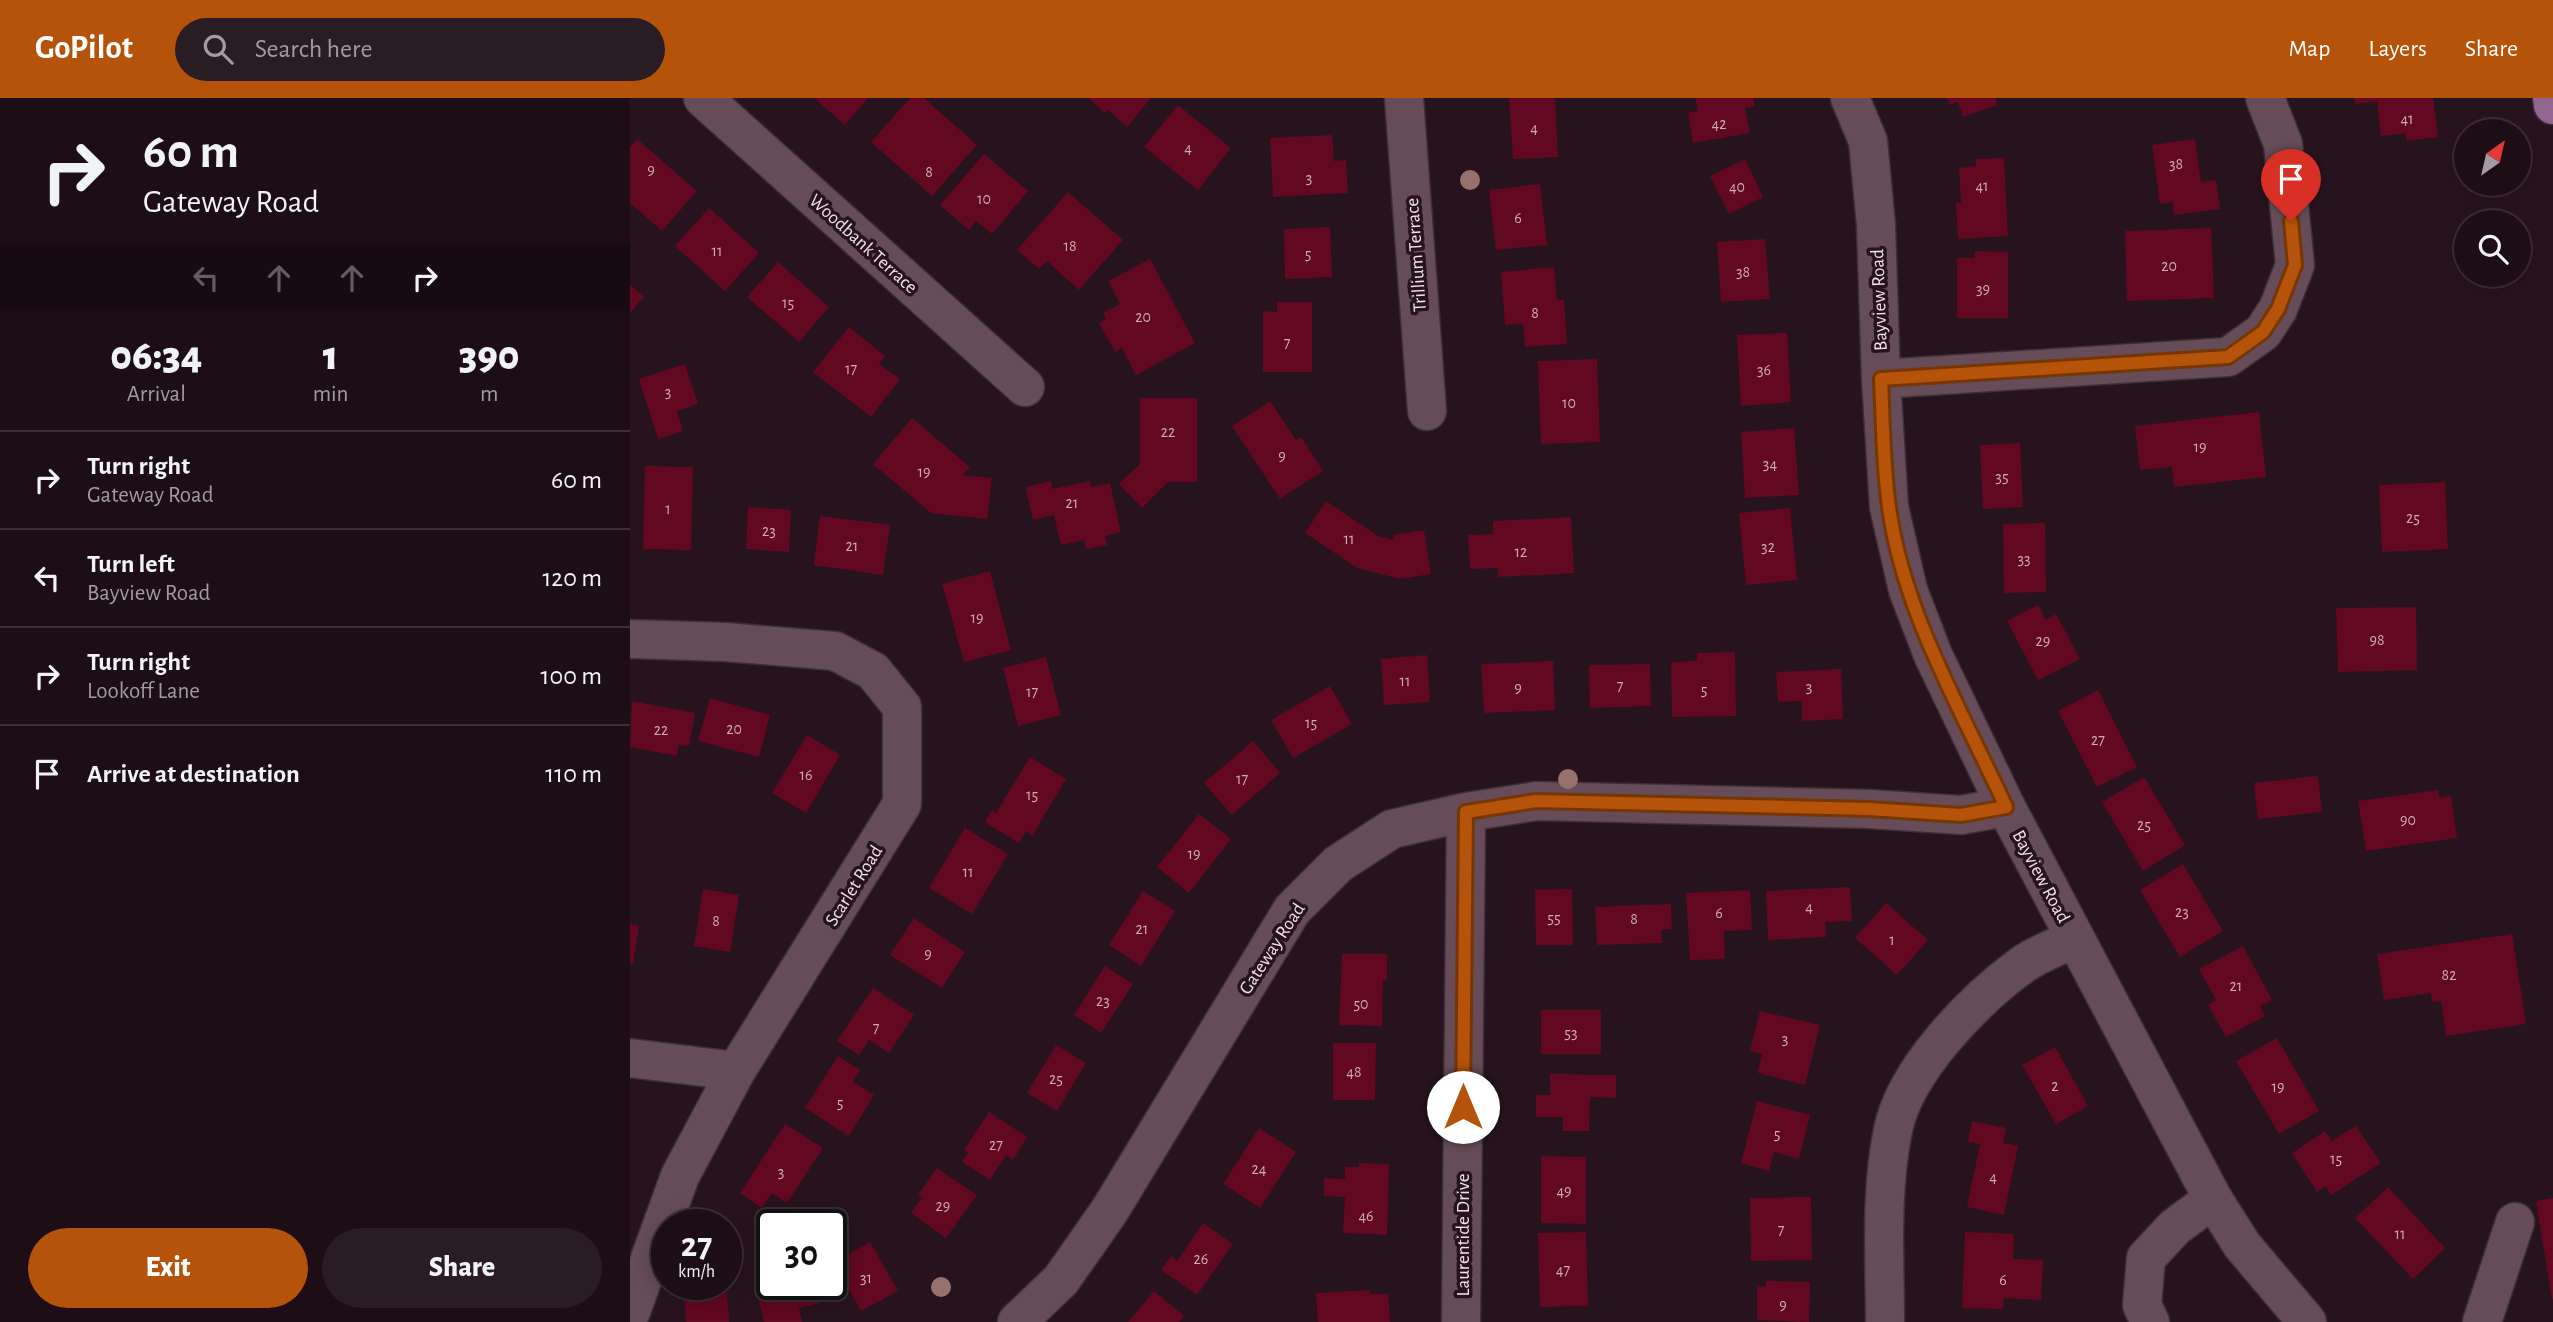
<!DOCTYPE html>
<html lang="en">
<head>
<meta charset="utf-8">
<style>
	body { margin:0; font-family:"Alegreya Sans",sans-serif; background:#2a1c23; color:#f1f3f6; height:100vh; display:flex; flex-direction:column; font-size:26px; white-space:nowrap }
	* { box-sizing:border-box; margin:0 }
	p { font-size:23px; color:#a09ca1 }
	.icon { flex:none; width:38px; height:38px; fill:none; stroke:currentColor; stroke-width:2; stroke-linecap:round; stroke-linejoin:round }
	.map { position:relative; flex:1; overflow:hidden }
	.panel { display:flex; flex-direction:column; background:#1d0e16; width:630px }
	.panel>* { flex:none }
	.guide { background:#1d0e16; color:#f1f3f6; overflow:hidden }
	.needle { width:46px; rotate:34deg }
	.buttons { position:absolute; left:1824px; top:21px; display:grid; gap:14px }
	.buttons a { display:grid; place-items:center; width:77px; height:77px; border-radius:50%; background:#1d0e16; box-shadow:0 4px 18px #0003,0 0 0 2px #3b2e35; font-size:35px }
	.speed { position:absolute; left:21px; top:1111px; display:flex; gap:14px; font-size:35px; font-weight:700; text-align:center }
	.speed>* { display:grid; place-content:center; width:91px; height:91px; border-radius:50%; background:#1d0e16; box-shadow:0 4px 18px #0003,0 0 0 2px #3b2e35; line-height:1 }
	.speed small { font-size:18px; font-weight:400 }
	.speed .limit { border:4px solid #111; border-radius:10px; background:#fff; color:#111 }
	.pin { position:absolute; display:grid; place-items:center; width:60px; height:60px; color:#fff; margin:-72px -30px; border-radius:50% 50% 50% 0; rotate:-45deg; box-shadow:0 0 7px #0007 }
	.pin .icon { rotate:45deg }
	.me { position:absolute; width:77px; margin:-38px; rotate:0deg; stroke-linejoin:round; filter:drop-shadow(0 0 5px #0008) }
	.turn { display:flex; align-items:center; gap:24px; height:147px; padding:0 28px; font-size:32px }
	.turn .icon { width:91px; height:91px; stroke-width:2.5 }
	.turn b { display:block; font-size:49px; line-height:60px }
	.lanes { display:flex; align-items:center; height:66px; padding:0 28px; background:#0003; justify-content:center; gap:35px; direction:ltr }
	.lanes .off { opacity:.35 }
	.eta { display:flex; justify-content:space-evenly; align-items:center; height:119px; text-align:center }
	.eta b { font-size:42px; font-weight:800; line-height:49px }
	.primary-button { display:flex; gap:14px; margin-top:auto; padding:14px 28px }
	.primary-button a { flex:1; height:80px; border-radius:42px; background:#b45309; color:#fff; font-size:28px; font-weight:800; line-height:80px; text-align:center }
	.primary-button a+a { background:#2a1c23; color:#f1f3f6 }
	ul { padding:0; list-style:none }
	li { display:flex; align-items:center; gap:21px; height:98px; padding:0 28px; border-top:2px solid #3b2e35 }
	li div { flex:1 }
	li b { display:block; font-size:26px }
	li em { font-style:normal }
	header { display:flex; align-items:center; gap:42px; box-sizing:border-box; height:98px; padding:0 35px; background:#b45309; color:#fff }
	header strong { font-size:33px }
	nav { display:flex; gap:38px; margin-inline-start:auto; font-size:24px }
	.search { width:490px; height:63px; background:#2a1c23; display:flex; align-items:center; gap:18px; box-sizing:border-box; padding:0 24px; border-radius:38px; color:#a09ca1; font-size:26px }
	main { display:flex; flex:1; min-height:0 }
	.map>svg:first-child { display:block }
</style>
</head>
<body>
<header>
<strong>GoPilot</strong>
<div class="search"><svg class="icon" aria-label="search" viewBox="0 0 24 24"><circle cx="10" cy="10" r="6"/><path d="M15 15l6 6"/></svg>Search here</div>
<nav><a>Map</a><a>Layers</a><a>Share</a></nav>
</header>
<main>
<section class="panel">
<div class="guide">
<div class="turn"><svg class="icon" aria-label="right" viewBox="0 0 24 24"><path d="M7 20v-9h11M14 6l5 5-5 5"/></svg><div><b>60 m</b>Gateway Road</div></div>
<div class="lanes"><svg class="icon off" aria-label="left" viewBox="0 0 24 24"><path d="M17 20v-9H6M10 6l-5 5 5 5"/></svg><svg class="icon off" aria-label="ahead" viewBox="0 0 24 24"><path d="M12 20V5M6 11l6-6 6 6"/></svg><svg class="icon off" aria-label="ahead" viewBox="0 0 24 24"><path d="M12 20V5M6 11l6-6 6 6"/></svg><svg class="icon" aria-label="right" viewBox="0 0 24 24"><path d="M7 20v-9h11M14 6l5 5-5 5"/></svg></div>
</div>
<div class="eta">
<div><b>06:34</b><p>Arrival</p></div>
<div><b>1</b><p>min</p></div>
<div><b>390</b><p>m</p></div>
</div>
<ul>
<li><svg class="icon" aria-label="right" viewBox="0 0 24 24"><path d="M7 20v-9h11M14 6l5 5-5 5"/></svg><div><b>Turn right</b><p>Gateway Road</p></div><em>60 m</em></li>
<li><svg class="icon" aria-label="left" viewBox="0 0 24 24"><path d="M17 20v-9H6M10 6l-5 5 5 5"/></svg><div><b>Turn left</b><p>Bayview Road</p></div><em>120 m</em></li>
<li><svg class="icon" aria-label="right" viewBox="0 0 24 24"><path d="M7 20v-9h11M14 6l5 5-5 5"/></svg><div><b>Turn right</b><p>Lookoff Lane</p></div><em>100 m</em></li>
<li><svg class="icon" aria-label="arrive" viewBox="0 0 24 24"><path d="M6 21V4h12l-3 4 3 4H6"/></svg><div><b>Arrive at destination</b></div><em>110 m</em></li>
</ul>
<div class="primary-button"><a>Exit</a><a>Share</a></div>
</section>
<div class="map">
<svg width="1923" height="1224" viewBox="0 0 1923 1224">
	<rect width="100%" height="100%" fill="#27131e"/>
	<path fill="#620821" d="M184 0H238L215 27Z
		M280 0H294L347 47 302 98 241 44Z
		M458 0H521L497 29 478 12 475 15Z
		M879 0H925L928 59 883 61Z
		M1065 0H1123L1125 8 1115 10 1120 35 1063 45 1058 15 1068 13Z
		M1317 0H1365L1367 7 1333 19 1328 4 1320 7Z
		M1724 0H1803L1808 39 1777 43 1775 35 1751 38 1747 3 1725 6Z
		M548 7 601 50 568 92 514 49Z
		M702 37 704 63 716 62 718 95 643 99 640 40Z
		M7 41 67 93 32 133 0 105V49Z
		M1565 41 1571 84 1586 82 1590 111 1544 117 1543 104 1530 106 1522 47Z
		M354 56 398 93 362 136 346 123 339 132 310 107Z
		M1374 60 1378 138 1328 141 1326 105H1331L1329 70 1346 68V61Z
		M1115 61 1133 99 1099 116 1080 78Z
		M910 86 917 147 866 152 859 92Z
		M438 94 493 142 449 192 417 163 409 171 387 152Z
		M79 110 129 155 95 193 45 148Z
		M700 129 702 179 655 181 654 131Z
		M1581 130 1584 200 1497 203 1495 133Z
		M1135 141 1140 201 1091 204 1087 144Z
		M1345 153 1378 154V220H1327V160H1345Z
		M520 161 565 245 506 277 492 250 485 254 469 225 476 221 473 215 490 206 478 183Z
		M148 164 199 209 169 244 117 199Z
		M924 169 927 202H934L937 246 895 249 893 226 875 227 871 174Z
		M0 187 14 199 0 215Z
		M647 204H682V274H633V213L647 214Z
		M219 229 255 258 249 266 270 281 241 319 183 274Z
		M1157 235 1161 304 1111 308 1107 237Z
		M967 261 970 344 911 346 908 263Z
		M55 266 68 306 47 313 53 333 28 341 9 281Z
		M510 300H567V384H538L512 410 489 386 510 366Z
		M640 303 666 342 671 339 693 373 650 401 602 328Z
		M1629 314 1636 379 1544 389 1542 369 1510 372 1505 328Z
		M282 320 340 369 333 377 362 380 357 421 301 415 243 366Z
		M1164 330 1169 397 1115 400 1111 334Z
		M1390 345 1393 409 1353 411 1350 347Z
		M15 368 63 369 61 452 13 451Z
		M421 383 422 391 460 383 461 389 480 385 491 434 475 438 477 447 456 451 454 442 431 447 424 417 403 422 396 389Z
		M1815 384 1818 451 1752 454 1749 387Z
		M696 403 748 438 764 442 763 437 794 432 801 476 770 481 727 470 675 435Z
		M118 409 161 412 159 454 116 451Z
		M1160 410 1167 482 1116 487 1109 415Z
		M190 418 260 427 253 477 184 467Z
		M941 419 944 475 868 479 867 470 840 471 838 437 863 436V423Z
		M1415 425 1416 494 1374 495 1373 426Z
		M360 473 381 552 334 564 312 486Z
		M1408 507 1416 522 1426 516 1450 561 1408 582 1377 523Z
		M1786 509 1787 572 1708 574 1706 510Z
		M1105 554 1106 618 1042 619 1041 564 1067 563V555Z
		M797 557 800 604 754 607 751 561Z
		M416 559 431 617 388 628 373 570Z
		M923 563 925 612 854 615 851 566Z
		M1020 566 1021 608 960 610 959 567Z
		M1211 571 1213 621 1172 623V603L1148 604 1146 574Z
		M700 588 722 626 663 660 641 622Z
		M1468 592 1507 669 1467 689 1428 613Z
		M80 600 140 617 129 659 68 643Z
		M2 603 65 615 59 648 49 647 47 658 0 649Z
		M177 637 210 657 176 715 142 695Z
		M623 643 650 675 602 717 574 685Z
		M400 659 436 681 402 738 396 733 389 745 355 724 362 712 366 715Z
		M1688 678 1692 714 1628 721 1624 685Z
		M1514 679 1555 747 1513 773 1472 704Z
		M1808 692 1810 700 1821 698 1827 740 1736 753 1728 703Z
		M569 716 601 741 559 795 527 769Z
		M335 730 378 756 342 816 299 790Z
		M1553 766 1593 833 1550 859 1510 792Z
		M1220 789 1222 823 1195 824 1196 839 1138 842 1136 793Z
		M73 791 109 797 100 854 64 848Z
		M942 791 943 847H906L905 792Z
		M1120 792 1122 832 1094 833 1095 861 1060 862 1056 795Z
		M513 793 545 813 511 868 479 847Z
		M1256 805 1298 842 1267 877 1225 840Z
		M1041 806 1042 831 1031 832 1032 845 967 847 965 809Z
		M284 820 335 854 312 890 260 857Z
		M0 826 9 828 3 865H0Z
		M1882 836 1896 926 1816 938 1811 903 1802 904 1801 895 1754 902 1747 856Z
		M1613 848 1642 902 1630 908 1635 918 1596 939 1578 907 1586 902 1569 871Z
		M712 856H757V882H753L752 928 709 927Z
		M475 868 503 886 471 935 444 917Z
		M243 890 284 917 259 955 239 942 229 957 207 943Z
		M911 912H971V956H911Z
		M1130 913 1190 927 1175 987 1128 975 1132 956 1120 953Z
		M1647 940 1689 1013 1649 1036 1606 963Z
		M703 945H746L745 1002H703Z
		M426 947 456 965 427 1013 397 995Z
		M1425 949 1458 1008 1426 1026 1392 967Z
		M208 958 230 972 223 984 244 997 219 1038 175 1010Z
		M920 976 986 977V1000L960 999 959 1033H933V1019H906V997H920Z
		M1127 1003 1180 1017 1169 1061 1144 1054 1139 1073 1111 1065Z
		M359 1014 397 1039 383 1062 376 1057 360 1082 332 1064 338 1055 334 1052Z
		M1342 1023 1376 1030 1373 1045 1388 1048 1374 1117 1337 1109 1350 1046 1338 1044Z
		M155 1026 193 1050 157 1105 142 1095 132 1110 110 1095Z
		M1726 1028 1751 1065 1701 1097 1696 1088 1687 1094 1662 1055 1695 1033 1702 1043Z
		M629 1030 666 1054 630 1110 593 1086Z
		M911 1058 956 1059V1126L911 1125Z
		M729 1065 759 1066 757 1137 713 1135 715 1099 694 1098V1080L715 1081V1069H729Z
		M307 1070 347 1097 316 1140 281 1115 292 1099 288 1097Z
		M1758 1089 1815 1150 1783 1181 1725 1120Z
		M1181 1099 1182 1162 1121 1163 1120 1100Z
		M1923 1100V1201H1922L1906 1103Z
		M573 1125 603 1146 567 1197 531 1172 541 1158 547 1163Z
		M956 1134 958 1208 910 1209 908 1135Z
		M1335 1134 1384 1136 1383 1161 1413 1162 1411 1202 1374 1200 1373 1211 1332 1210Z
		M240 1144 268 1193 231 1213 204 1164Z
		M142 1173V1186H186L190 1205 169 1210 172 1224H134L123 1178Z
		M1136 1183 1180 1184 1179 1224 1127 1222V1189H1136Z
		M53 1186H96L99 1224H56Z
		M739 1192 740 1196H758L760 1224H688L686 1195Z
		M524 1193 554 1218 549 1224H498Z"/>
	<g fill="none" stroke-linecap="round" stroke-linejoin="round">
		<g stroke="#3c2f35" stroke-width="41">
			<path id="minor" d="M73 0 395 289
				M774 0 797 313
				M1220 0 1238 43 1246 127 1251 281 1259 409 1278 492 1303 557 1376 709 1583 1101 1612 1147 1677 1224
				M1251 281 1598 259 1633 234 1648 211 1665 167 1653 46 1635 0
				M0 541 95 544 205 553 243 573 272 609V706L106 973 50 1078 0 1216
				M0 960 106 973
				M387 1224 431 1182 480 1112 662 812 708 766 762 731 836 714 907 703 1239 711 1331 717 1376 709
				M831 1224 836 714
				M1255 1224C1255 1160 1250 1095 1263 1032 1275 972 1344 902 1392 867 1407 856 1428 849 1445 840
				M1520 1224 1512 1207 1516 1160 1545 1129 1583 1101
				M1852 1224 1885 1124"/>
		</g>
		<g stroke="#3c2f35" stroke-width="41">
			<path id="major" d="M1922 0 1923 7"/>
		</g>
		<use href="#minor" stroke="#654c58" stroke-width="38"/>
		<use href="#major" stroke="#936591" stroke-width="38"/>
	</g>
	<g fill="#96726f">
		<circle cx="840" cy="82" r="10"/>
		<circle cx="938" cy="681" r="10"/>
		<circle cx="311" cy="1189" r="10"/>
	</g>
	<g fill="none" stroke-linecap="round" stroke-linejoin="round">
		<g stroke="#753606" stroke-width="18">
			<path id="route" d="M833 1009 836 714 906 703 1239 711 1331 717 1376 709C1332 613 1273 514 1259 409 1253 367 1253 323 1251 281L1598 259 1633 234 1648 211 1665 167 1661 123"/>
		</g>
		<use href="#route" stroke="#b45309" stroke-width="12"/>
	</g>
	<g text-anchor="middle" stroke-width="7" stroke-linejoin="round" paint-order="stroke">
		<g font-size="16" fill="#cdacb6">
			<text x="1777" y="26">41</text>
			<text x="1089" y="31">42</text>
			<text x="904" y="35">4</text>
			<text x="558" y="55">4</text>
			<text x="1546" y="71">38</text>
			<text x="21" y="77">9</text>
			<text x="299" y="79">8</text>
			<text x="679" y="85">3</text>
			<text x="1352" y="93">41</text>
			<text x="1107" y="94">40</text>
			<text x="354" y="106">10</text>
			<text x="888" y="125">6</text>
			<text x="440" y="153">18</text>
			<text x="87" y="158">11</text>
			<text x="678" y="161">5</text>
			<text x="1539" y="173">20</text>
			<text x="1113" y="179">38</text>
			<text x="1353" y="196">39</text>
			<text x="158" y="210">15</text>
			<text x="905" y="220">8</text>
			<text x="513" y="224">20</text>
			<text x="657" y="250">7</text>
			<text x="221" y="276">17</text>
			<text x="1134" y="277">36</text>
			<text x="38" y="299">3</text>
			<text x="939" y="310">10</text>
			<text x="538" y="339">22</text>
			<text x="1570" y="354">19</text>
			<text x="652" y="363">9</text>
			<text x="1140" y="371">34</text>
			<text x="294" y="379">19</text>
			<text x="1372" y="384">35</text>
			<text x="442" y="410">21</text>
			<text x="38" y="416">1</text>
			<text x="1783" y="425">25</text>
			<text x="139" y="438">23</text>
			<text x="719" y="446">11</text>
			<text x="222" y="453">21</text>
			<text x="1138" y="454">32</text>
			<text x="891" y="459">12</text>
			<text x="1394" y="466">33</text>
			<text x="347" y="525">19</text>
			<text x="1747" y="547">98</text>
			<text x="1413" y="548">29</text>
			<text x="775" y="588">11</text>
			<text x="990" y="593">7</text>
			<text x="1179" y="594">3</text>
			<text x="888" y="595">9</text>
			<text x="1074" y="597">5</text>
			<text x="402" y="599">17</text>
			<text x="681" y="630">15</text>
			<text x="104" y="636">20</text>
			<text x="31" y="637">22</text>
			<text x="1468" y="647">27</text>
			<text x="176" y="682">16</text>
			<text x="612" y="686">17</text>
			<text x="402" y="702">15</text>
			<text x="1778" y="727">90</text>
			<text x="1514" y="732">25</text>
			<text x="564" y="761">19</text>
			<text x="338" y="779">11</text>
			<text x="1179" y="814">4</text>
			<text x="1552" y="819">23</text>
			<text x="1089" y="820">6</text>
			<text x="924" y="825">55</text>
			<text x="1004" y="826">8</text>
			<text x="86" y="828">8</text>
			<text x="512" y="836">21</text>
			<text x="1262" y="847">1</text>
			<text x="298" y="861">9</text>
			<text x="1819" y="882">82</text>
			<text x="1606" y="893">21</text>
			<text x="473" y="908">23</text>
			<text x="731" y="911">50</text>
			<text x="246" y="935">7</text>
			<text x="941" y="940">53</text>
			<text x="1155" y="946">3</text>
			<text x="724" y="979">48</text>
			<text x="426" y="986">25</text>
			<text x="1425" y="993">2</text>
			<text x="1648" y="994">19</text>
			<text x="210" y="1010">5</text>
			<text x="1147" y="1041">5</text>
			<text x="366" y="1052">27</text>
			<text x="1706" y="1066">15</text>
			<text x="629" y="1076">24</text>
			<text x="151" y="1079">3</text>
			<text x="1363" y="1084">4</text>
			<text x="934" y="1098">49</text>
			<text x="313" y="1113">29</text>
			<text x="736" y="1123">46</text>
			<text x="1151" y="1137">7</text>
			<text x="1770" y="1141">11</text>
			<text x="571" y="1166">26</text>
			<text x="933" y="1177">47</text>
			<text x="236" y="1185">31</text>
			<text x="1373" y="1187">6</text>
			<text x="1153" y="1212">9</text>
		</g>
		<g font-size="19" fill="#f1e2e8" stroke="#27131e">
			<text transform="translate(234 145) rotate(42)" y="7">Woodbank Terrace</text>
			<text transform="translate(785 157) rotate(-94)" y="7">Trillium Terrace</text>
			<text transform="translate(1248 202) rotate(-92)" y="7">Bayview Road</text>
			<text transform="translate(1412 778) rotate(62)" y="7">Bayview Road</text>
			<text transform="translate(223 787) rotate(-58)" y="7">Scarlet Road</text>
			<text transform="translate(641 850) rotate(-57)" y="7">Gateway Road</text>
			<text transform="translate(832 1137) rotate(-90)" y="7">Laurentide Drive</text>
		</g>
	</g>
</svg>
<div class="buttons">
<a><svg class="needle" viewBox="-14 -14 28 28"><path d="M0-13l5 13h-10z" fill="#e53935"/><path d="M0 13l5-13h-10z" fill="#a09ca1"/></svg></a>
<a><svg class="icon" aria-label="search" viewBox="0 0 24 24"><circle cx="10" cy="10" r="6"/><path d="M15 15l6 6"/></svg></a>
</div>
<div class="speed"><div>27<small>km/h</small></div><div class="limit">30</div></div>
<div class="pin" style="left:1661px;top:123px;background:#d93025"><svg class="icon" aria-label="arrive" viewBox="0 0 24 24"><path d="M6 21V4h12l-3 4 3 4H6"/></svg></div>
<svg class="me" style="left:833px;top:1009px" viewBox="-20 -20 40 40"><circle r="19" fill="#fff"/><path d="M0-13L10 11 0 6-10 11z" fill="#b45309"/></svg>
</div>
</main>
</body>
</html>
